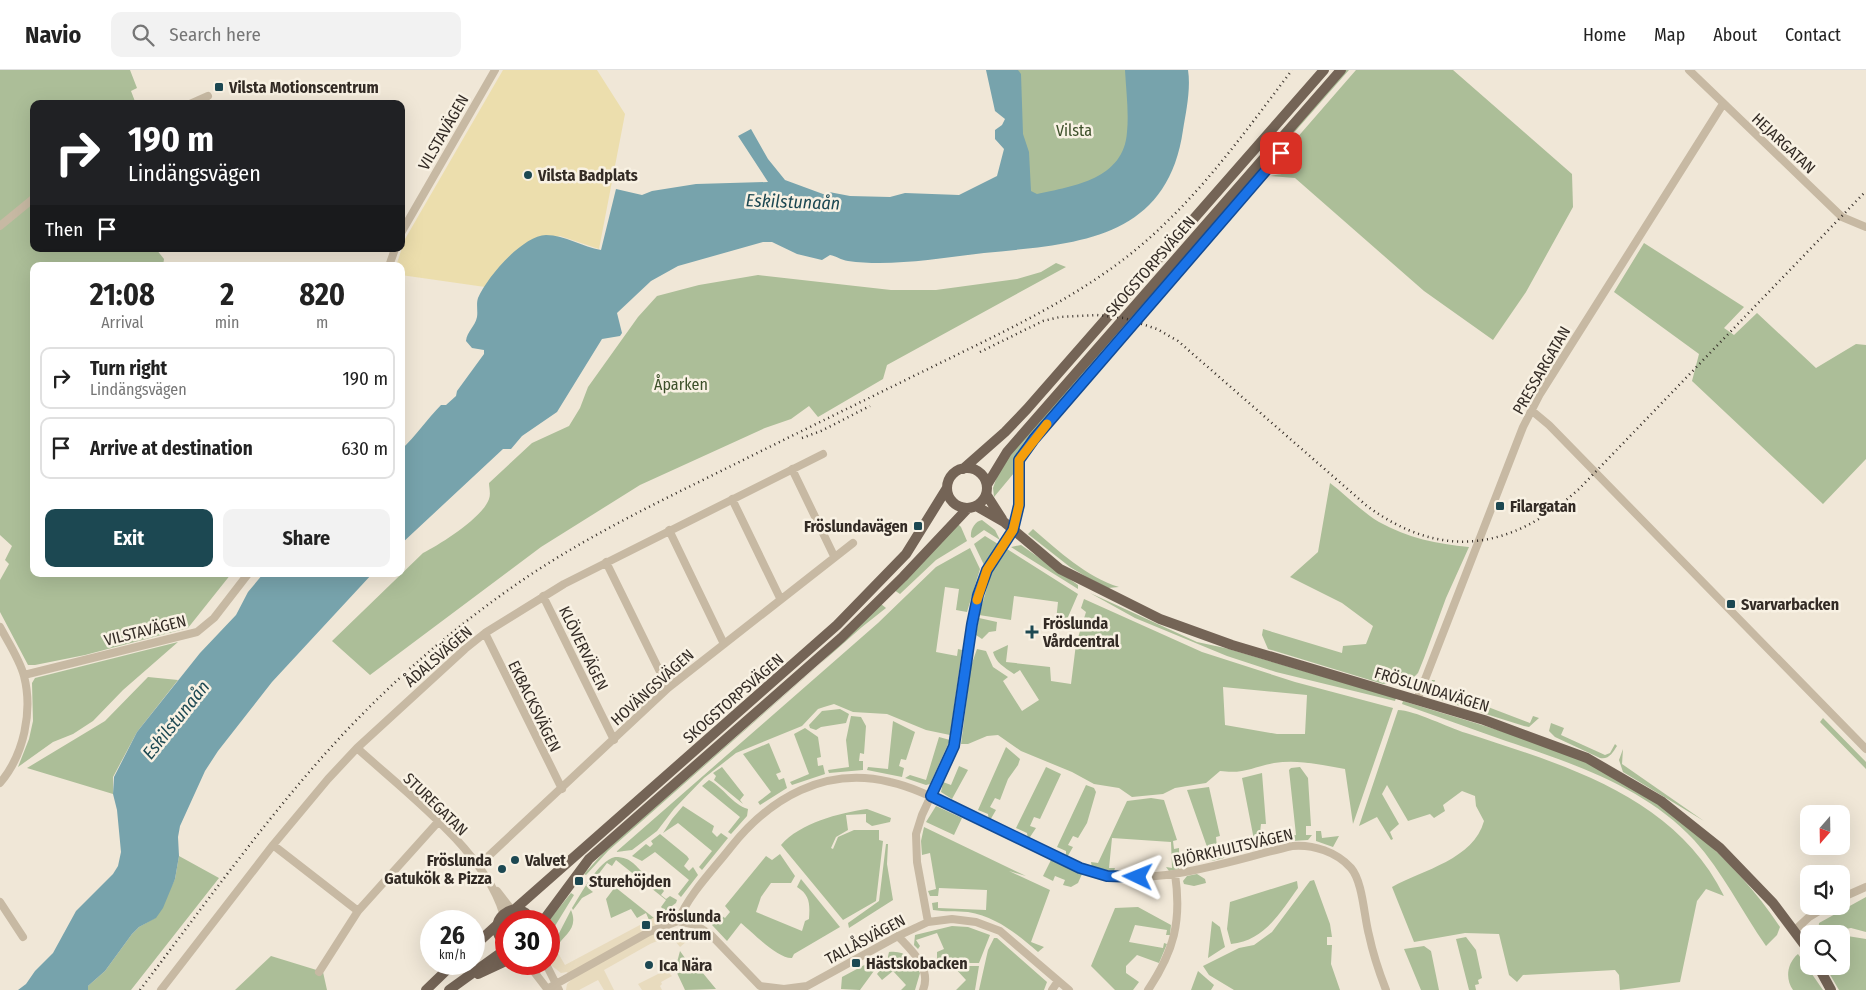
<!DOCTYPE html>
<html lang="en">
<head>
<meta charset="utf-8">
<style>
	body { margin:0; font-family:"Fira Sans Condensed",sans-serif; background:#f2f2f2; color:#222; height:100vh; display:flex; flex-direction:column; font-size:19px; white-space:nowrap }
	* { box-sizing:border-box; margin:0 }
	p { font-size:16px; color:#767676 }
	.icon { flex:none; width:28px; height:28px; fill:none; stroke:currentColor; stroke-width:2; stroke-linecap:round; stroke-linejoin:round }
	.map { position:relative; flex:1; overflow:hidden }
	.drawer { position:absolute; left:30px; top:192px; width:375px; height:315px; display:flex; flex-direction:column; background:#fff; border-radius:10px; box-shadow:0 5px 20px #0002 }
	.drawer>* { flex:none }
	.hud { position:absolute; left:30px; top:30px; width:375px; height:152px; border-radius:10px; box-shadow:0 5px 20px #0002; background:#202124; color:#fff; overflow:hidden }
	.needle { width:32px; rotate:200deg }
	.fabs { position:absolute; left:1800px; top:735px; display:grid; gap:10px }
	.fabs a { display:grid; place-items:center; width:50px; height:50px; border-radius:10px; background:#fff; box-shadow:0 5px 20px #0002; font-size:25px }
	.speed { position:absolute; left:420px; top:840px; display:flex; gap:10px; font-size:25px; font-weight:700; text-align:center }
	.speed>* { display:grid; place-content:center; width:65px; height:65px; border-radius:50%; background:#fff; box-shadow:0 5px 20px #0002; line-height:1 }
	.speed small { font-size:12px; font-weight:400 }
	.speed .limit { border:8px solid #d22; background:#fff; color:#111 }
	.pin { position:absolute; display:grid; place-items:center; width:42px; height:42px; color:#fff; margin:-21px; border-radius:10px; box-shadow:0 2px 8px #0006 }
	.me { position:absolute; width:55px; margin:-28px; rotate:272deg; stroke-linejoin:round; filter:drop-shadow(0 0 4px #0008) }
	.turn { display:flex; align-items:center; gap:18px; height:105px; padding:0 15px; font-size:22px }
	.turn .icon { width:65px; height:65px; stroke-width:2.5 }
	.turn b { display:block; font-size:35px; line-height:42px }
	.then { display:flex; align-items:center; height:48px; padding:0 15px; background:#0003; gap:10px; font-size:19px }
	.eta { display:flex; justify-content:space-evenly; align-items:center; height:85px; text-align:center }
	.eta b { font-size:30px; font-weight:700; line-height:35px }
	.button { display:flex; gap:10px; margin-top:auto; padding:10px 15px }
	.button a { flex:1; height:58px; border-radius:10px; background:#1c4852; color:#fff; font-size:20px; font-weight:700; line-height:58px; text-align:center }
	.button a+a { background:#f2f2f2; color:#222 }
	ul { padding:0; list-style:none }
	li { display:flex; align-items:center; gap:15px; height:62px; margin:0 10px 8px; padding:0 5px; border:2px solid #e0e0e0; border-radius:10px }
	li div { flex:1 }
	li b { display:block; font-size:19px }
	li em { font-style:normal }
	header { display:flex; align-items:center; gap:30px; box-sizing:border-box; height:70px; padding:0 25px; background:#fff; border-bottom:1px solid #e0e0e0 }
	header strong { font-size:24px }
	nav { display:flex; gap:28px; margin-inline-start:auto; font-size:18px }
	.search { width:350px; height:45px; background:#f2f2f2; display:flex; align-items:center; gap:12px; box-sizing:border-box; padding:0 18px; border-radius:10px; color:#767676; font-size:19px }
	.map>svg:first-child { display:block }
</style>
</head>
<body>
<header>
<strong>Navio</strong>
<div class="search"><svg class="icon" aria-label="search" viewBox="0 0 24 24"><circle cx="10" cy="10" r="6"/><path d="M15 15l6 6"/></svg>Search here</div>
<nav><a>Home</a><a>Map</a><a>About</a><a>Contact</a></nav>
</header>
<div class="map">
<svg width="1866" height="920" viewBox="0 0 1866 920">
	<rect width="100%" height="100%" fill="#f0e7d7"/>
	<path fill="#acbe98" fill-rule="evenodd" d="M0 0H130L137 18 131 21 136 34H34V179H156L164 189 163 196H34V504H231L188 558 85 585 35 595H28L0 542V510L9 494 5 490 12 476 0 465Z
		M1008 0H1153L1145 73 1074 147 1013 113Z
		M1346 0H1349L1133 246 1132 245Z
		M1356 0H1453L1572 104 1573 137 1526 222 1493 270 1424 221 1295 108 1270 106C1287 103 1302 104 1297 82L1289 77Z
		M1644 173 1744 237 1724 258 1734 265 1757 243 1816 298 1856 274 1866 275V389L1823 434 1692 311 1699 284 1614 222Z
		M1056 193 1066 197 887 295 883 309 818 347 809 336 791 349 765 358 640 415 541 477 370 605 332 571 423 483C441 474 483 447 489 429 491 424 489 417 489 413L532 373 569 356 580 338 588 317 638 247 657 226 699 215 758 205 891 220H936L1017 209 1041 202Z
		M1126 251H1128L1025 371 1014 388V403L994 427 993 418 1001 395Z
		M1330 413C1346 425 1362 442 1379 452 1408 468 1437 474 1469 477L1446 528 1424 588 1418 603 1411 610 1383 614 1268 579 1262 565 1263 559 1342 583 1343 576 1366 574 1373 556 1342 533 1290 507 1318 482Z
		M982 450 995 460 1000 470 984 460 973 468 971 467C970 460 975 451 982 450Z
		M957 453 961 457 967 471 936 490 900 524 894 520Z
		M1033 459C1059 481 1086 507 1119 517L1108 518 1090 509 1070 497 1028 464Z
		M985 466 998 474 984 495 974 474Z
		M1021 475 1078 515V519L1011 477Z
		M970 478 980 499 967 542 956 540 959 519 945 517 936 582 957 586 958 579 962 580 950 665 926 660 887 644 853 642 834 634 824 637 818 639 802 656 736 683 704 708 674 739 657 761 632 780 616 782 878 553 936 497Z
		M1007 479 1078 524 1068 547 1064 552 1056 551 1058 532 1014 526 1011 550 979 545 991 504Z
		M1090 523 1197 572 1225 578 1396 628 1395 631 1276 602 1227 586 1135 548Z
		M1084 529 1202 582 1295 612 1393 638 1353 754 1345 699C1322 695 1298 689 1274 693 1252 697 1245 704 1220 701L1206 713 1175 718 1163 724 1132 727 1119 718 1094 714 1072 702 1021 681 998 665 987 666 968 674H961L971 596 977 579 986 581 993 597 1008 607 1003 611 1022 641 1039 630 1020 600 1014 604C1004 597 996 593 993 582L1008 575 1006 592 1050 597 1051 611 1071 614 1076 574 1086 542 1081 538ZM1223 617 1307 625 1305 664H1277L1225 655Z
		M881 534 886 538 862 557 608 781 586 805 584 804 604 782 821 593Z
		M979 548 997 552 996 561 989 562 982 569 976 565Z
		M178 572 123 620 93 651 73 664 53 672 18 697 29 669 33 651 32 613 35 608Z
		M148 607 178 610 137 662 113 707V724L27 698 105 651Z
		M1432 610H1435L1433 616 1530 653 1533 646 1539 648 1529 657 1524 656 1438 629 1430 617Z
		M1403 631C1450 646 1498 659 1544 675 1637 708 1726 775 1780 857L1777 865 1766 876C1742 842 1723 802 1694 770 1645 717 1572 693 1506 671 1471 659 1437 646 1402 634Z
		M840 639 849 644 846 653 821 657 816 660 810 658 809 655 822 641Z
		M1398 640C1414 640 1449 658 1466 663 1564 695 1675 726 1724 826L1706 819 1697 831 1680 912 1620 920 1619 905 1615 900 1523 905 1517 912 1509 905 1499 864 1465 863 1414 872 1392 817C1423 800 1474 789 1484 751L1476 736 1475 726 1462 721 1443 735 1445 741 1434 748 1430 744 1408 751 1387 715 1382 724 1399 754 1390 762 1393 769 1391 770 1377 747 1359 756Z
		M851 646 861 647 866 656 864 684 860 683 859 691H863V700L829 703 828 700 849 697 846 670Z
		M1823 648 1866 692V699L1820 652Z
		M893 651 915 662 906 690 901 689 899 696 904 698 902 707 867 700 868 697 888 699Z
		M1551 653 1564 658 1561 665 1605 685 1610 683 1615 674 1617 676C1613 682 1609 690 1600 688L1555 667 1549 661Z
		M805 658 818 667 821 687 817 688 818 696 823 695 825 704 792 715 790 712 809 704 794 664Z
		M939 667 950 670 930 714 926 715 905 708 910 705 926 710Z
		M769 673 781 702 776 704 779 710 784 708 787 718 760 735 758 732 771 722 743 684Z
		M1006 677 1020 689 1018 695 1008 709 1000 730 995 728 990 737 996 740 989 752 988 744 978 740Z
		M1623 679 1622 694 1704 751 1623 702 1619 690Z
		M959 696 968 700 952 729 941 722 943 712 951 715Z
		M722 697 744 725 740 730 743 734 714 710 716 706 713 703Z
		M1046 697 1061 704 1040 749 1034 747 1030 756 1036 758 1028 770 1027 763 1016 758Z
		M1300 697 1308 708 1311 756H1306V765H1312L1308 770 1292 771 1289 766 1296 765 1289 700 1291 698Z
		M1262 703 1266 754H1261L1260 763 1265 764 1264 778 1260 779 1258 775H1255L1242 708Z
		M709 710C724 718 732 734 748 739L747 746 731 764 728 762 740 747 702 716Z
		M1086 715 1094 718 1096 722 1087 753 1078 768 1073 766 1068 775 1073 777 1066 789V781L1057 777Z
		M1209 717 1220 766 1216 767 1217 778H1222L1224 788 1212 791 1187 720Z
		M1151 728 1164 730 1177 770 1173 771 1174 779 1179 778V799L1169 801 1166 797 1172 798 1171 772 1112 768 1109 798H1115L1114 801 1092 798 1091 792 1098 793 1127 731Z
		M683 736 714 756 712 762 717 767 721 763 728 768 702 800 699 797 712 781 678 753 663 763 672 749Z
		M936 736 962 748 954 765 926 752Z
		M867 739 891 748 890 752 872 756 866 752V744L846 745 848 760 836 767 831 778 833 779 838 767 854 760H879V770L883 771 876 831 843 850 781 775C800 753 839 743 867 739Z
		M924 757 1026 806 1009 801 1050 820 1031 872 1044 877 1038 882C1017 864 997 847 968 842 956 841 945 842 933 840L932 833 938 832V838L986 840 987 820 939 818 938 826H930L928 821 936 819 930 783 922 785 921 771Z
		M1316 761H1321L1322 768 1339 766 1333 777 1316 771Z
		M660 764 687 786 689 789 684 796 689 801 693 797 698 805 681 827 678 824 689 810 655 782 642 791 632 786 646 774 650 777 653 774 651 771Z
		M886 774H888L887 794 893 830 849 858 848 853 879 831Z
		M780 784 795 806 791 813H771L761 827 756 842 802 861 805 851 809 849C810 834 810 825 797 817L801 809 840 857 794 884 792 888C778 889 752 862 741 853L727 871 712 855 719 844 725 848 730 842 725 836 766 786 772 790Z
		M179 786 219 808 131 920H88V916L105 901 132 864 139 857 155 848 175 809Z
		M615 787C633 787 635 797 648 807 654 812 660 815 664 821L661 825 666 829 670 826 677 830 676 833 665 841 661 837 666 830 616 790 612 796 607 793 588 818 593 822 582 828 573 840 572 838C581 824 598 791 615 787Z
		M1051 790 1082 804 1078 813 1071 817 1063 815 1065 810 1055 806 1053 811 1043 806Z
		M1197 804 1205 809 1206 813 1194 816 1184 814 1183 811 1187 806Z
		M1314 810 1330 854 1332 867H1327V875H1332L1331 894 1340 920H1234L1209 905 1203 896 1239 878 1254 875 1272 862 1310 811Z
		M1297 811 1298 818C1280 843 1264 871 1231 874L1227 859 1230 832Z
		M615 817 654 848 649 850 646 843 637 848 631 839 611 848 606 829Z
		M571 823 574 825 555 856 550 849Z
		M1866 827V862L1851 858 1818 864 1819 853Z
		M1138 837 1171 855 1170 865H1166L1167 860 1135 855 1129 872 1163 878 1164 873 1167 874 1159 893 1137 885 1126 896V903L1139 912 1133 920H1115L1091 896 1115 838Z
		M571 840C579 859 564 864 556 878L559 882 557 883 555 871Z
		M1212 851 1220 857 1225 877 1208 888Z
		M952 856 968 857 990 865 979 893H959L946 901 937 892V882L944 879 937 863 916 870 920 876 918 879 914 875 915 865Z
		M1841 865 1866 869V920H1839L1825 896H1841Z
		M1466 867 1476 880 1482 908 1478 910 1479 914 1475 915 1476 920H1469L1456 869Z
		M994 868H997L1047 912 1044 920H979L988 880Z
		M1424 876 1431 881 1439 920H1421L1404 879Z
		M680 881 690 895 686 898 675 900Z
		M889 882C905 880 913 889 920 903L915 920H901L906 915 893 901 882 910 877 904 887 891Z
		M1798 884 1823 920H1793C1785 909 1787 893 1798 884Z
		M883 885 879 894 860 920 841 919 842 907Z
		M271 886 323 902 327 920H235Z
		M971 896H979L975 920H956L966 910 954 897Z
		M1198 901 1214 915 1211 920H1191Z
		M702 902 716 919 685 920 677 903Z"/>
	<path fill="#ecdead" d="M503 0H597L625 44 599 179 560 166 513 184 485 217 401 205V196H396L405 169Z"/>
	<path fill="#e8dbbe" d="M657 842 660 845 669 866 650 874 604 900 614 920H604L598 910 579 920H566L567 914 571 910 567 902 561 903 552 896 549 885 558 883 565 895 653 848Z
		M675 863H692L694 865 680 877 676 872Z
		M666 900 672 906 661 912 662 914 660 916 662 920H642L638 914Z"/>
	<path fill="#77a3ac" d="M986 0H1018L1021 4 1023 64 1029 82 1031 121 1037 124C1074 116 1124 109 1127 62 1129 42 1126 20 1125 0H1188C1191 19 1186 42 1183 60 1167 172 1073 174 984 183 940 188 892 197 848 191 841 190 836 186 830 185L822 190 797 184 772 172H763L678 196 651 211 617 243 622 263 620 266 602 269 557 342 522 366 511 379H503L401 474V380C416 366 427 349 441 335H446L456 326 457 321 484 284V280L472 278 466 271C467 261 475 257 477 247 478 241 476 234 478 228 487 207 522 166 546 165 565 165 583 177 601 180L616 119 642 125 652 121 696 114 768 112 738 66 751 59 768 89 785 110 823 124 827 125 829 122 850 126 890 127 905 123 959 125 997 106 1004 79 995 69V60L1002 55 1005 49 995 41Z
		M263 504H372L272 612 218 681 205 701 180 756 178 767 179 786 175 809 163 838 156 848 139 857 132 864 105 901 88 916V920H18L26 914 35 901 53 883 76 841 113 804 118 796 121 782 117 740 113 724 114 707 137 662 200 583 236 545 248 522Z"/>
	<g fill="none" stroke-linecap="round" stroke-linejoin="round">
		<path stroke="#c7b9a3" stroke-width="8" d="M1689 0 1842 147 1866 157
			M190 34 208 26
			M0 156 34 128
			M401 163 495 0
			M389 196 395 179
			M1531 340 1549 355 1866 679
			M792 399 834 486
			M732 429 780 528
			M669 460 724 574
			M606 492 668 618
			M543 526 614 670
			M0 557C8 572 20 590 24 606 33 641 24 685 0 713
			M485 563 562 719
			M24 605 197 562 214 548 248 504
			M1417 630 1523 357 1540 324 1723 34
			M357 678C404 721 485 781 503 843
			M273 775 358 841
			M479 795 668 618 853 473
			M497 821 511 839
			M1841 828 1866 817
			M0 832 23 867
			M678 851C689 824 713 800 731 777 770 728 825 696 890 712 917 718 942 732 967 744 1005 762 1042 781 1080 799 1151 821 1223 792 1292 776 1313 774 1337 782 1351 798 1363 812 1364 847 1369 865 1373 884 1379 902 1386 920
			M928 852 917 792 916 764 922 745 954 676 975 538 987 500 1013 460 1019 435V390L1034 369 1281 83 1286 81 1292 84 1294 90 1291 97 1269 100
			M1794 861 1809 847 1827 836
			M898 866C911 880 932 898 923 920
			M528 894 548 920
			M546 894 559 920
			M319 902 358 841 438 752
			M547 919 649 862 678 851 696 855 711 865 760 916 784 919 807 916 898 866 928 852 952 849 976 852 1000 861 1069 920
			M161 920 273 775 328 709 357 678 465 579 485 563 564 514 823 384
			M1052 920 1058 911
			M1148 920C1174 881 1182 851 1175 804"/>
		<path stroke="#746456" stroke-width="10" d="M947 418a20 20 0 1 1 40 0a20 20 0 1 1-40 0Z
			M963 399 1005 362 1027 339 1324 0
			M987 415 1007 382 1341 0
			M986 424 1002 449
			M976 436 1004 452 1060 499 1160 549 1232 575 1484 650 1587 688 1661 731 1720 778 1773 833 1809 881
			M515 839 837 555 906 484 947 418
			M543 851 589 789 841 568 903 507 968 438
			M506 873C480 855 517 822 532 851
			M474 876 497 855
			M1818 896 1831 920
			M478 904 506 891
			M426 920 453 894
			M449 920 506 879"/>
		<path stroke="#332b25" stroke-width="2.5" stroke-dasharray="1 4" stroke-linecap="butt" d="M980 282 1043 251 1060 247 1097 245 1124 248 1157 259 1178 271 1367 436C1442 491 1511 480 1579 419L1866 121
			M802 368 821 361 870 336
			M140 920C206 833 271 741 346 661 402 602 463 550 530 505 589 466 652 435 715 404 787 368 859 333 932 297 999 264 1069 232 1128 186 1194 134 1242 66 1292 0"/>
	</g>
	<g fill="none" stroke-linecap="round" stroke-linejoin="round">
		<g stroke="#114b97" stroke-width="12">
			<path id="route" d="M1138 807 1107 806 1080 798 931 726 954 676 972 554 978 525 987 500 1013 460 1019 435V390L1034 369 1281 83"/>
		</g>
		<use href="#route" stroke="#1a73e8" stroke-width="9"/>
		<path stroke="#f59e0b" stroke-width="9" d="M977 530 987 500 1013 460 1019 435V390L1047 354"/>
	</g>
	<g fill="#1c4852" stroke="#f8f1e3" stroke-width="2">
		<rect x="214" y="12" width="10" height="10" rx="2.5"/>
		<circle cx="528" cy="105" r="5"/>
		<rect x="1495" y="431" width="10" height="10" rx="2.5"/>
		<rect x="913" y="451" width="10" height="10" rx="2.5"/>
		<rect x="1726" y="529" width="10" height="10" rx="2.5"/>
		<path d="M1029.5 554.5h5v5h5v5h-5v5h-5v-5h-5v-5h5z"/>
		<circle cx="515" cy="790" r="5"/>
		<circle cx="502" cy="799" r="5"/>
		<rect x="574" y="806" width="10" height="10" rx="2.5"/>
		<rect x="641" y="850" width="10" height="10" rx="2.5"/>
		<rect x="851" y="888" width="10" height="10" rx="2.5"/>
		<circle cx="649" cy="895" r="5"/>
	</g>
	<g text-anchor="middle" stroke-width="5" stroke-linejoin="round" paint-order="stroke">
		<g font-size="16" font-weight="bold" fill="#332b25" stroke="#f8f1e3" text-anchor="start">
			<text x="229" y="23">Vilsta Motionscentrum</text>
			<text x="538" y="111">Vilsta Badplats</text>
			<text x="1510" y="442">Filargatan</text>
			<text x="908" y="462" text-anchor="end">Fröslundavägen</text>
			<text x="1741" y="540">Svarvarbacken</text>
			<text x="1043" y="559">Fröslunda<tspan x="1043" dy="18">Vårdcentral</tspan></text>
			<text x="492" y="796" text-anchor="end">Fröslunda<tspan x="492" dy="18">Gatukök &amp; Pizza</tspan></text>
			<text x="525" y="796">Valvet</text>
			<text x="589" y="817">Sturehöjden</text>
			<text x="656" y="852">Fröslunda<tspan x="656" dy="18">centrum</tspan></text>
			<text x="866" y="899">Hästskobacken</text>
			<text x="659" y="901">Ica Nära</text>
		</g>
		<g font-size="16" fill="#3d502a" stroke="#f8f1e3">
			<text x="1074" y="66">Vilsta</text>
			<text x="681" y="320">Åparken</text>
		</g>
		<g font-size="16" fill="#332b25" stroke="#f8f1e3">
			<text transform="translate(443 62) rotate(-60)" y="6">VILSTAVÄGEN</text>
			<text transform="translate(1784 73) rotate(43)" y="6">HEJARGATAN</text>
			<text transform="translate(1150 196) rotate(-49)" y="6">SKOGSTORPSVÄGEN</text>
			<text transform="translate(1541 300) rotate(-60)" y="6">PRESSARGATAN</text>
			<text transform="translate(145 560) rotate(-14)" y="6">VILSTAVÄGEN</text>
			<text transform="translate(584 578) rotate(64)" y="6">KLÖVERVÄGEN</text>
			<text transform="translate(438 586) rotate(-41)" y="6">ÅDALSVÄGEN</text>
			<text transform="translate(652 617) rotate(-42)" y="6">HOVÄNGSVÄGEN</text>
			<text transform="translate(1432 619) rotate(17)" y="6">FRÖSLUNDAVÄGEN</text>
			<text transform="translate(733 628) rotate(-41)" y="6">SKOGSTORPSVÄGEN</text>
			<text transform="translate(535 636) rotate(64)" y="6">EKBACKSVÄGEN</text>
			<text transform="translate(436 734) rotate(44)" y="6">STUREGATAN</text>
			<text transform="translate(1233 777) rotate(-13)" y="6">BJÖRKHULTSVÄGEN</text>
			<text transform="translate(865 869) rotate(-28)" y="6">TALLÅSVÄGEN</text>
		</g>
		<g font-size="18" font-style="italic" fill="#1c4852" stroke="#f8f1e3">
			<text transform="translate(793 132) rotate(2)" y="6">Eskilstunaån</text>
			<text transform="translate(176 650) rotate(-51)" y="6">Eskilstunaån</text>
		</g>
	</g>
</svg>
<div class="fabs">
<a><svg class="needle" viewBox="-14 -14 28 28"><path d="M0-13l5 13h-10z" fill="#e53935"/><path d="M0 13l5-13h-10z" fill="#767676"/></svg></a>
<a><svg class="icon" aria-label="sound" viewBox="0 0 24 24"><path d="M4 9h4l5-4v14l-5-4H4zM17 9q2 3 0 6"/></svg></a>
<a><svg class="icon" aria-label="search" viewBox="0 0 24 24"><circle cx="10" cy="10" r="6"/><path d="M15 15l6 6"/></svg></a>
</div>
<div class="speed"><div>26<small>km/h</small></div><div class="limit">30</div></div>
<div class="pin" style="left:1281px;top:83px;background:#d93025"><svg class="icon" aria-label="arrive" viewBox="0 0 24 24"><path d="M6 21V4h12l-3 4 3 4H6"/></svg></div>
<svg class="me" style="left:1138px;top:807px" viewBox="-20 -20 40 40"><path d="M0-17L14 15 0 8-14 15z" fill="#1a73e8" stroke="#fff" stroke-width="4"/></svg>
<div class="hud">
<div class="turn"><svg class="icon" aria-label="right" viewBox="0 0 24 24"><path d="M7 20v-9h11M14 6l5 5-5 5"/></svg><div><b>190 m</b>Lindängsvägen</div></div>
<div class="then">Then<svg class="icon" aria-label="arrive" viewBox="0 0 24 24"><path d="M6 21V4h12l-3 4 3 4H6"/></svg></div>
</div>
<section class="drawer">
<div class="eta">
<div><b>21:08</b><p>Arrival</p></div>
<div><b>2</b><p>min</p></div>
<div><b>820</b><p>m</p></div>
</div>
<ul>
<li><svg class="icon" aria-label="right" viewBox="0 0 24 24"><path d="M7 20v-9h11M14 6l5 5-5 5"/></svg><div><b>Turn right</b><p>Lindängsvägen</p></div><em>190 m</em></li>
<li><svg class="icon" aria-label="arrive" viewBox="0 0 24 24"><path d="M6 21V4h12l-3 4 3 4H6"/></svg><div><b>Arrive at destination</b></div><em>630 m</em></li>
</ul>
<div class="button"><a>Exit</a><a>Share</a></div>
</section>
</div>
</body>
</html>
